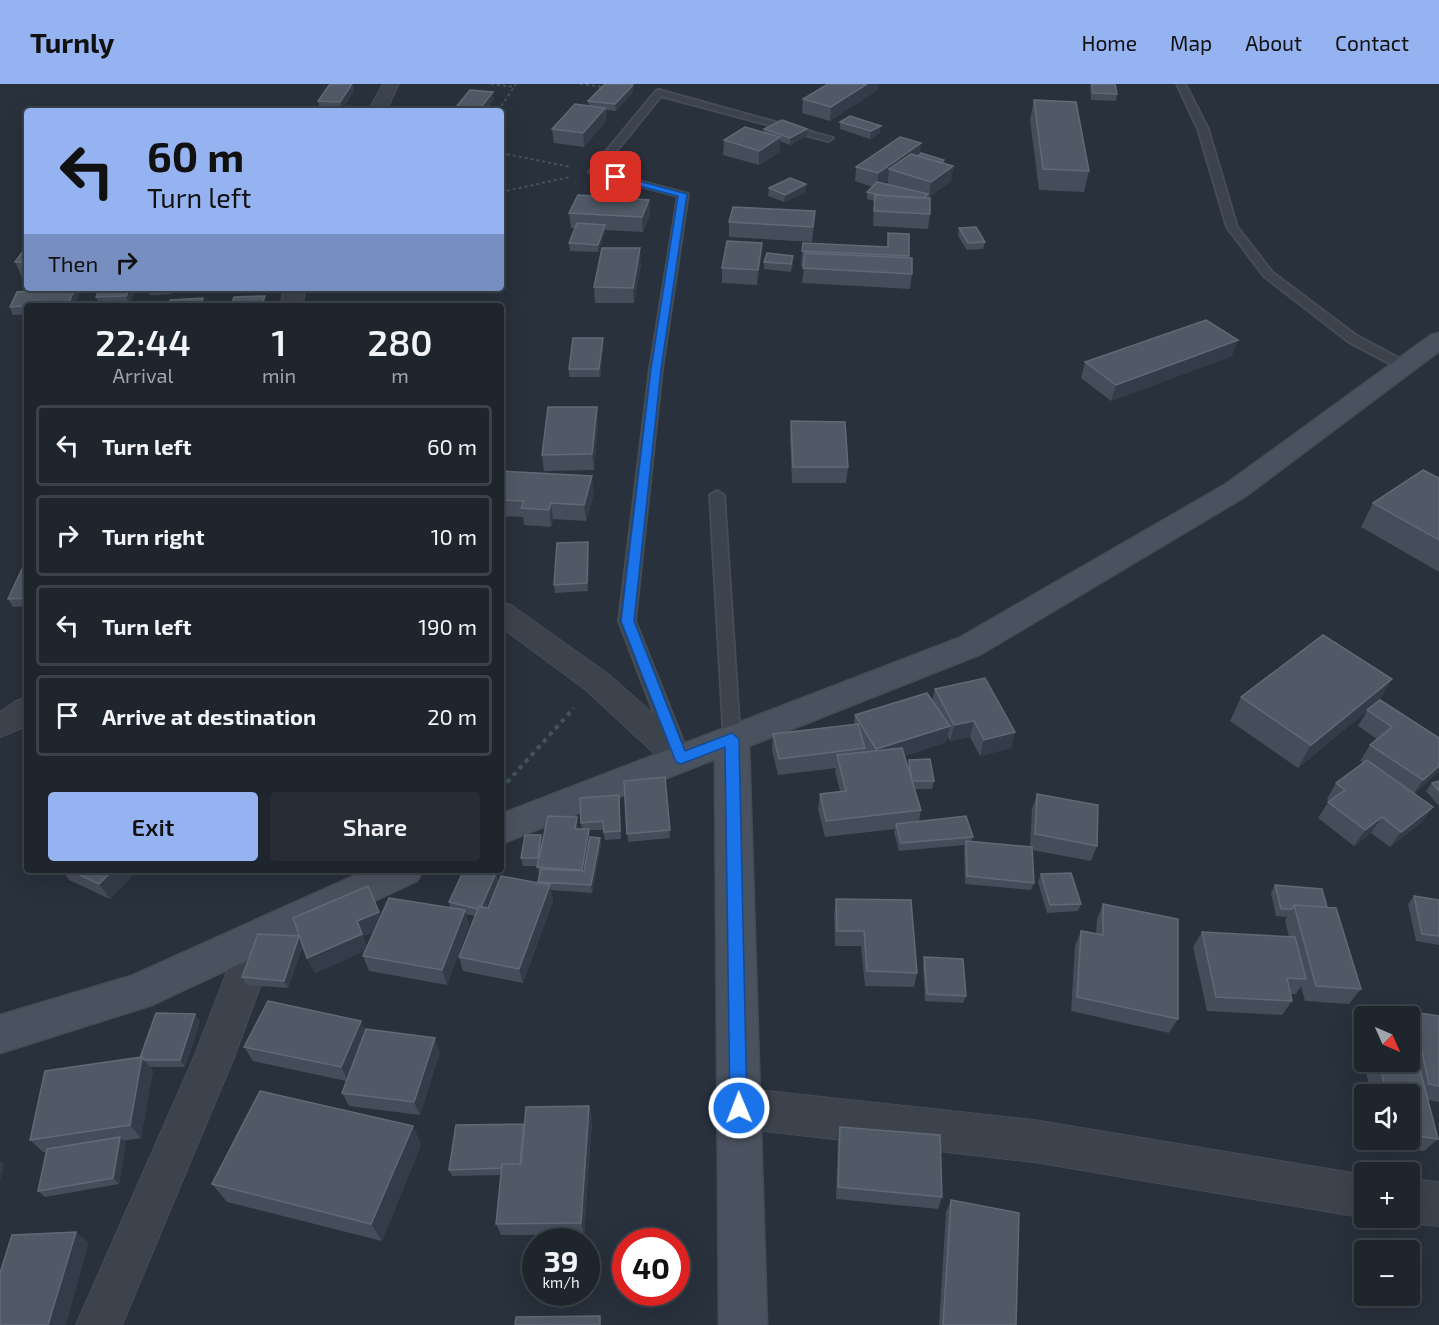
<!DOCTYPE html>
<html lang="en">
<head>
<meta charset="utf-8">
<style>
	body { margin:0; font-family:"Exo 2",sans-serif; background:#262d35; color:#f1f3f6; height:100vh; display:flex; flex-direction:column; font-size:22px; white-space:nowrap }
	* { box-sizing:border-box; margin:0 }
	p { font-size:20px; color:#a1a5aa }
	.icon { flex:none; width:33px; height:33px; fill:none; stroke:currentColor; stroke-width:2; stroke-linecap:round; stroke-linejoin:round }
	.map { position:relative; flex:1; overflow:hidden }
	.details { position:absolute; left:24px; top:219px; width:480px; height:570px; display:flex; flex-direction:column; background:#1e252d; border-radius:6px; box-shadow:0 6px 24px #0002,0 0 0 2px #3c4249 }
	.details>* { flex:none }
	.banner { position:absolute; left:24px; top:24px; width:480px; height:183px; border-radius:6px; box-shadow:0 6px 24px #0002,0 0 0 2px #3c4249; background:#95b2f1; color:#111; overflow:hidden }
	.needle { width:39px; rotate:135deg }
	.fabs { position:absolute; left:1354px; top:922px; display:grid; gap:12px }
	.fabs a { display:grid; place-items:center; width:66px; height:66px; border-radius:6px; background:#1e252d; box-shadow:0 6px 24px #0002,0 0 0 2px #3c4249; font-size:30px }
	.speed { position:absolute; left:522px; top:1144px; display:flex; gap:12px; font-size:30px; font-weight:700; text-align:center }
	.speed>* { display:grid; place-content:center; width:78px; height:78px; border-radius:50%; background:#1e252d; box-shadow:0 6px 24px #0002,0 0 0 2px #3c4249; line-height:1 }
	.speed small { font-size:15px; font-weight:400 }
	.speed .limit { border:9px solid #d22; background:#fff; color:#111 }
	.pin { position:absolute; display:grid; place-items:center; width:51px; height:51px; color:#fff; margin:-26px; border-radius:12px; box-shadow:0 3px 9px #0006 }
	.me { position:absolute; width:66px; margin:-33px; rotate:359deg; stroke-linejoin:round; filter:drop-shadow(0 0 4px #0008) }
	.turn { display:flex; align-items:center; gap:21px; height:126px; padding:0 24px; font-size:27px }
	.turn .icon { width:78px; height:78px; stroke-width:2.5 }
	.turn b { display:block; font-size:42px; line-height:51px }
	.then { display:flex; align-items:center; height:57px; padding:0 24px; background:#0003; gap:12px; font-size:22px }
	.eta { display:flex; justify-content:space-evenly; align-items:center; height:102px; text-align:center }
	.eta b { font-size:36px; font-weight:600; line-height:42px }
	.primary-button { display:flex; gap:12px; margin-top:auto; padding:12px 24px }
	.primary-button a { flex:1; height:69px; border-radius:6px; background:#95b2f1; color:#111; font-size:24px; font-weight:600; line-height:69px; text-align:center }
	.primary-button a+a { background:#262d35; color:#f1f3f6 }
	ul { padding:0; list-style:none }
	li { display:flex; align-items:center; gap:18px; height:81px; margin:0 12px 9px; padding:0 12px; border:3px solid #3c4249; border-radius:6px }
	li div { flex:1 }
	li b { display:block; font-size:22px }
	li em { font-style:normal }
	header { display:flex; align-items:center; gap:36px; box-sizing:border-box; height:84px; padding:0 30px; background:#95b2f1; color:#111 }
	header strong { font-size:28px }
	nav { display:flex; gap:33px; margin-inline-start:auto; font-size:21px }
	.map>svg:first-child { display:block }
</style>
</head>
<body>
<header>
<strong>Turnly</strong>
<nav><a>Home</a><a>Map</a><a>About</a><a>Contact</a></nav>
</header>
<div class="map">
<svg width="1439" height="1241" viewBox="0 0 1439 1241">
	<rect width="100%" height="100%" fill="#28313c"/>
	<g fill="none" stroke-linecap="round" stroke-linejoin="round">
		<g stroke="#454c56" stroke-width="4">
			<path id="lane" d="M1177 0H1185L1208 45 1237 143 1272 188 1357 252 1408 279 1410 282 1408 285H1400L1349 258 1264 192 1227 143 1198 45Z
				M659 6 833 54 828 57 661 12 600 87 688 110 662 285 635 537 686 665 683 670 677 672 671 670 668 665 619 537 650 285 678 112 589 88 656 7Z
				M717 407 724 411 740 655 738 660 732 661 726 660 724 655 710 411Z"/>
		</g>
		<g stroke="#454c56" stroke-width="2">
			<path id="street" d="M383 0H399L386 27H368Z
				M284 204H306L302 222H280Z
				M501 518 511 521 608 590 693 665 697 674 693 683 681 687 669 683 586 606 501 543Z
				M27 613V642L0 653V628L16 617Z
				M258 840 271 845 277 856 235 971 122 1241H76L195 971 239 856 245 845Z
				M739 1004 1034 1036 1365 1091 1366 1134 1034 1078 739 1044 725 1038 719 1024 725 1010Z
				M1410 1095 1439 1098V1142L1410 1139 1399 1134H1410Z"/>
		</g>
		<g stroke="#454c56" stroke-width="3">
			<path id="secondary" d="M1439 249V267L1246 412 981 570 749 662 767 1241H719L715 675 501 760V730L959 554 1226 400 1431 251Z
				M367 786H423L417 797 152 921 0 969V931L131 892Z"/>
		</g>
		<path stroke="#435455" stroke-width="2" stroke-dasharray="3 3" stroke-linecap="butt" d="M491 0 514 3
			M580 0 604 3
			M498 27 516 0
			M501 69 571 83
			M501 108 570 93"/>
		<path stroke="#435455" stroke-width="4" stroke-dasharray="4.5 4.5" stroke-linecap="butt" d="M501 705 574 624"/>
		<use href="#lane" fill="#3c434d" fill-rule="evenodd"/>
		<use href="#street" fill="#3c434d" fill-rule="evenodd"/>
		<use href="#secondary" fill="#4a525f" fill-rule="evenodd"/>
	</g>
	<path fill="#444d5a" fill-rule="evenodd" d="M353 0 354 7 342 25 320 24 318 17Z
		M1090 0H1115L1117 10 1116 17 1091 16Z
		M878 6 830 37 802 29 803 15Z
		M633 8 616 27 606 26V38L584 63 554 59 552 45 589 22 588 17Z
		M494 15 484 27H456L455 24Z
		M1034 16 1089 87 1084 108 1039 106 1030 36Z
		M840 38 880 49 870 55 840 45Z
		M764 45H807V52L790 61 780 57V68L759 81 723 71 724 56 764 49Z
		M920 70 953 82 951 97 929 113 927 112 930 130 928 145 873 142 874 117 867 115V108L872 103 855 97 856 83ZM888 96 887 100 896 102 883 99Z
		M769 104 806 108 784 118 768 112Z
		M649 116 650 131 643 148 605 146V148L598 168 570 167 569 159 575 144H571L569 129Z
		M729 138 814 142 812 158 729 153Z
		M959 144 985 158 983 165 967 166 958 152Z
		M888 149 909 150 908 174 912 190 910 205 802 199 804 182H801L802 167 887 163Z
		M762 159 761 174 757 201 722 199V184Z
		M27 163V193H22L15 178Z
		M764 178 793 179 791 188 764 185Z
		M641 180 634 219H595L594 203Z
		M64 204H76L79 211 74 222H27V230L13 231 10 223Z
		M100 204H136L129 220 99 221 96 213Z
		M147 204H174L171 210 150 211Z
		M603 262 600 293H569V285Z
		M1232 272 1111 317 1081 294 1085 278Z
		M791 337 848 383 846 399H792L790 353Z
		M598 339 594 386 544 387 542 371Z
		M501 387 594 409 586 437 553 435 551 443 524 441 523 433 501 432Z
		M1439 394V488L1361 443 1373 419Z
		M589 467 588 507 555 509 554 501Z
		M27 485V522L13 523 8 515Z
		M1392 595 1378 618 1439 687 1414 710 1433 723 1421 739 1390 763 1371 749 1354 762 1318 734 1329 717 1327 715 1336 699 1363 679 1360 677 1370 661 1377 655 1358 642 1367 627 1298 684 1230 637 1241 613Z
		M935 605 1015 648 1011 664 980 672 970 653 950 657 948 652 946 658 904 672 908 682 909 676 934 697 932 705H914L921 726 919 737 973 753 971 757 1030 763 1032 725 1037 710 1097 762 1091 777 1032 766 1034 799 1031 806 965 800 964 764 965 761 899 767 894 748 895 745 825 753 818 725 820 710 840 707 835 687 836 684 778 691 772 666 773 650 854 640 855 631 932 617Z
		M665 693 670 754 628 758 624 697Z
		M1439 697V722L1426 707 1432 699Z
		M619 711 621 755 605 756 603 746H589L590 753 601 762 592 809 551 806 553 817 523 899 463 887 459 873 475 832 466 830 469 841 447 901 369 887 363 872 366 866 315 889 307 874 303 861 288 904 246 901 242 893 299 852 381 832 450 824 449 818 496 789 498 797 486 824H488L539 799 540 791H539L537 782H523L521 774 542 757 578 741V745H582L581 739ZM374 848 367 863 363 852Z
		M62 786H138L110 815 69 796Z
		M1041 790 1081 820 1078 827 1047 829 1038 798Z
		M1275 801 1327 823 1361 905 1349 920 1305 917 1301 902 1296 910H1291L1292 917 1282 931 1207 927 1193 863 1202 848 1289 853 1285 836 1287 833 1276 832 1271 809Z
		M1414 812 1439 816V861L1416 857 1408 820Z
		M836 815 917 889 914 903 865 902 861 862H835L834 830Z
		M1103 820 1178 935 1169 949 1071 927 1075 862 1081 847 1096 850 1097 835Z
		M924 873 966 912 963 919 925 917 923 880Z
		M1413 928 1439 932V1018L1428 1016 1438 1055 1424 1067 1383 1062 1382 1056H1410V1011H1371L1358 951 1365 942V978H1410V933H1409Z
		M195 930 200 937 185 983H150L153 987 141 1054 123 1057 126 1059 119 1100 45 1113 38 1107 46 1068H43L30 1056 140 974Z
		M361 937 365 946 440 968 420 1031 349 1022 342 1009 346 997 253 977 244 963Z
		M589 1022 592 1035 584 1151H501L496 1140 501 1091 452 1092 449 1086 524 1040Z
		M413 1042 421 1061 382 1157 227 1118 212 1100Z
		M840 1043 942 1113 938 1125 836 1115 838 1056Z
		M951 1116 1016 1241H939L946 1128Z"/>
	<path fill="#333d49" d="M353 0 354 7 342 25 340 18Z
		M867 0H879L878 6 830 37 831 23Z
		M633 1V8L616 27 615 20Z
		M493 8 494 15 484 27H479V26Z
		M605 24 606 38 584 63 583 49Z
		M881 42 880 49 870 55 871 47Z
		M807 45V52L790 61V54Z
		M780 53V68L759 81V67Z
		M921 59 920 73 889 85 888 96 877 104 878 89Z
		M953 82 951 97 929 113 931 98Z
		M806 100V108L784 118 785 111Z
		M649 116 650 131 643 148 642 133Z
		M815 127 814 142 812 158 813 143Z
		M605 141V148L598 168V161Z
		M762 159 761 174 757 201 758 186Z
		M640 164 641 180 634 219 633 204Z
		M75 204 79 211 74 222H71L69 218Z
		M130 204H136L129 220 126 212Z
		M169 204H174L171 210Z
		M265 212 267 220V222H261Z
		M203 214 206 222H201Z
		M603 254V262L600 293 599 285Z
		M1238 256 1232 272 1111 317 1116 301Z
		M597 323 598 339 594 386 592 370Z
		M592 392 594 409 586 437 584 421Z
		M551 419 553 435 551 443 549 426Z
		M588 458 589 467 588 507 587 499Z
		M1392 595 1378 618 1298 684 1311 661Z
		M974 637 970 653 950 657 954 641Z
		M950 642 946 658 874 681 876 665Z
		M1015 648 1011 664 980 672 984 656Z
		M1439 682V687L1412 712 1423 696Z
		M1433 723 1421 739 1390 763 1401 748Z
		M577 733 578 741 576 753 575 745Z
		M1382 733 1371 749 1354 762 1365 746Z
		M589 745 590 753 583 793 582 786Z
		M541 751 543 759 539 782 538 774Z
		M600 754 601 762 592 809 591 801Z
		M113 786H138L110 815 99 800Z
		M496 789 498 797 482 833 480 826Z
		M550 801 553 817 523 899 519 885Z
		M465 826 469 841 447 901 442 886Z
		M379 828 385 843 363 852 368 865 315 889 307 874 357 837Z
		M299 852 303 859 288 904 284 897Z
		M195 930 200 937 185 983 180 976Z
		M361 937 368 951 348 997 341 983Z
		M435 954 440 968 420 1031 414 1018Z
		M142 973 153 987 141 1054 130 1041Z
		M589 1022 592 1035 584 1151 581 1139Z
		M413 1042 421 1061 382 1157 371 1140Z
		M120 1053 126 1059 119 1100 113 1094Z
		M0 1077 4 1081 0 1098Z
		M76 1148 89 1159 66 1241H48Z"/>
	<path fill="#505a66" stroke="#606975" stroke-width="1.5" d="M330 0H352L340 18 318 17Z
		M605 0H629L633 1 615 20 588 17Z
		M828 0H867L831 23 803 15Z
		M1092 0H1115L1117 10 1093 9Z
		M470 6 493 8 479 26 455 24Z
		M1034 16 1076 18 1089 87 1043 85Z
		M575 20 605 24 583 49 552 45Z
		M850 32 881 42 871 47 840 38Z
		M782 36 807 45 790 54 764 45Z
		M745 43 780 53 759 67 724 56Z
		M900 53 921 59 878 89 856 83Z
		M921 69 944 76 941 79 918 72Z
		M911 70 953 82 931 98 889 85Z
		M790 94 806 100 785 111 769 104Z
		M877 98 928 110 924 114 885 112 867 108Z
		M578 111 649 116 642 133 569 129Z
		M875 111 930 114V130L874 127Z
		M733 123 815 127 813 143 729 138Z
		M577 139 605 141 598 161 569 159Z
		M976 143 985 158 968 159 959 144Z
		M888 149 909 150V172L802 167 803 159 888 163Z
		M727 157 762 159 758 186 722 184Z
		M26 163 27 178H15Z
		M602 164H640L633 204 594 203Z
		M767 169 793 172 791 180 764 178Z
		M805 169 912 174V190L803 184Z
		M64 204H75L69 218 10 223 17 208Z
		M100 204H130L126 212 96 213Z
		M265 212 261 222H231L234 213Z
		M203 214 201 222H168L170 216Z
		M1206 236 1238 256 1116 301 1085 278Z
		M573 254H603L599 285H569Z
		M548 323H597L592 370 542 371Z
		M791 337 845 338 848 383H793Z
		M1423 386 1439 394V456L1373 419Z
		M501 387 592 392 584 421 551 419 549 426 521 424 524 417 501 416Z
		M588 458 587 499 554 501 557 459Z
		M22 485H27V514L8 515Z
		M1323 551 1392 595 1311 661 1241 613Z
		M985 594 1015 648 984 656 974 637 954 641 935 605Z
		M927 609 950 642 876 665 855 631Z
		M1380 616 1439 654V682L1423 696 1370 661 1392 643 1367 626Z
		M858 640 865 664 779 675 773 650Z
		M902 664 921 726 826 737 820 710 846 707 837 671Z
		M930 675 934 697H912L909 676Z
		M1367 676 1433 723 1401 748 1382 733 1365 746 1328 718 1345 706 1336 699Z
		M665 693 670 746 627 750 624 697Z
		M1439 697V707L1432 699Z
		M1037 710 1098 721 1097 762 1035 750Z
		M619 711 620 747 604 748 603 737 581 739 580 714Z
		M548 732 577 733 575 745H589L582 786 537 783Z
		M966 732 973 753 901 759 896 740Z
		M525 751H541L538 774H521Z
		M590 753 600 754 591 801 538 798 541 785 584 787Z
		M966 757 1032 763 1034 799 967 792Z
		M70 786H113L99 800Z
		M464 786H483L496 789 481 823 479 822 478 825 449 818Z
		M1071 789 1081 820 1050 821 1041 790Z
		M501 792 550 801 519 885 459 873 479 822 488 824Z
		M1275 801 1322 805 1327 823 1294 821 1292 825H1281Z
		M368 802 379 828 357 837 362 850 307 874 293 834Z
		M1414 812 1439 816V852L1422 850Z
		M389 814 465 826 442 886 363 872Z
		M836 815 911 816 917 889 867 887 864 847H837Z
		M1103 820 1178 835V935L1077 913 1081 847 1103 851Z
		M1294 821 1336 824 1361 905 1316 902Z
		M1202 848 1295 853 1306 895 1287 894 1292 917 1216 913Z
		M258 850 299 852 284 897 242 893Z
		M924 873 963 875 966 912 927 910Z
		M268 917 361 937 341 983 244 963Z
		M1413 928 1439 932V1002L1429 1000Z
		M156 929 195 930 180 976H144L142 973 140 974Z
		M366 945 435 954 414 1018 342 1009Z
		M1410 947 1438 1055 1410 1051V1011H1387L1379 978H1410Z
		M142 973 130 1041 30 1056 45 987Z
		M260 1007 413 1042 371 1140 212 1100Z
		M589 1022 581 1139 496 1140 502 1080H521L526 1023Z
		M524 1040 520 1080H502V1084L449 1086 456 1041Z
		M840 1043 940 1051 942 1113 838 1103Z
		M120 1053 113 1094 38 1107 47 1065Z
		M951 1116 1019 1129 1016 1241H943Z
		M76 1148 48 1241H0V1189L12 1151Z
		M600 1232V1241H515L516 1233Z"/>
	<path fill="#1a73e8" stroke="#114b97" stroke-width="1.5" d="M616 91 687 110 661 285 634 537 685 667 732 649 739 655 747 1024 745 1030 739 1032 732 1030 730 1024 725 663 681 680 676 678 621 537 651 285 678 112 613 95 612 93Z"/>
</svg>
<div class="fabs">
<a><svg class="needle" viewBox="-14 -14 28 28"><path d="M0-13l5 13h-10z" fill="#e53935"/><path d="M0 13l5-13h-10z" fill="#a1a5aa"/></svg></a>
<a><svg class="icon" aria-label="sound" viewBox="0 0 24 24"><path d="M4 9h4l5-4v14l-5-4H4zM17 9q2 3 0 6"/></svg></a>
<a>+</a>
<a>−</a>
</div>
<div class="speed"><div>39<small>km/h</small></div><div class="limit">40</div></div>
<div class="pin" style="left:616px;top:93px;background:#d93025"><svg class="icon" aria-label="arrive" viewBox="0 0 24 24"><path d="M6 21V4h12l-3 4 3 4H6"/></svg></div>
<svg class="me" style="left:739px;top:1024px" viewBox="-20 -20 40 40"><circle r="17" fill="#1a73e8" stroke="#fff" stroke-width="3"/><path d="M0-11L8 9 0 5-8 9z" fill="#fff"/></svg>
<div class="banner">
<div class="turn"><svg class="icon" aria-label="left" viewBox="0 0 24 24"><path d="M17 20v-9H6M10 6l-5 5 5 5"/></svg><div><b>60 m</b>Turn left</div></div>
<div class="then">Then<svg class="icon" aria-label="right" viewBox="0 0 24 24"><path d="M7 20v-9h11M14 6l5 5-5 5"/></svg></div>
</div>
<section class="details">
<div class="eta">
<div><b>22:44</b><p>Arrival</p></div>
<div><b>1</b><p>min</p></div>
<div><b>280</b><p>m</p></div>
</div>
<ul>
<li><svg class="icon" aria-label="left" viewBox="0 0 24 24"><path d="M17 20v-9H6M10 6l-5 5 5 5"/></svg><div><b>Turn left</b></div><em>60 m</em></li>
<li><svg class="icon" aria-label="right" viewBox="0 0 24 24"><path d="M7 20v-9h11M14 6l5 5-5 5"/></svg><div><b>Turn right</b></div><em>10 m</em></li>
<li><svg class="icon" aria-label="left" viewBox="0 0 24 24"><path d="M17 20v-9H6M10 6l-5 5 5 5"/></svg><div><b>Turn left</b></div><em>190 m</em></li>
<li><svg class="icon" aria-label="arrive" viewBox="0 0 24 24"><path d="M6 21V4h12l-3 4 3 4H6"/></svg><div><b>Arrive at destination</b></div><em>20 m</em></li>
</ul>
<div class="primary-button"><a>Exit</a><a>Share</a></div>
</section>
</div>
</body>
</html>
